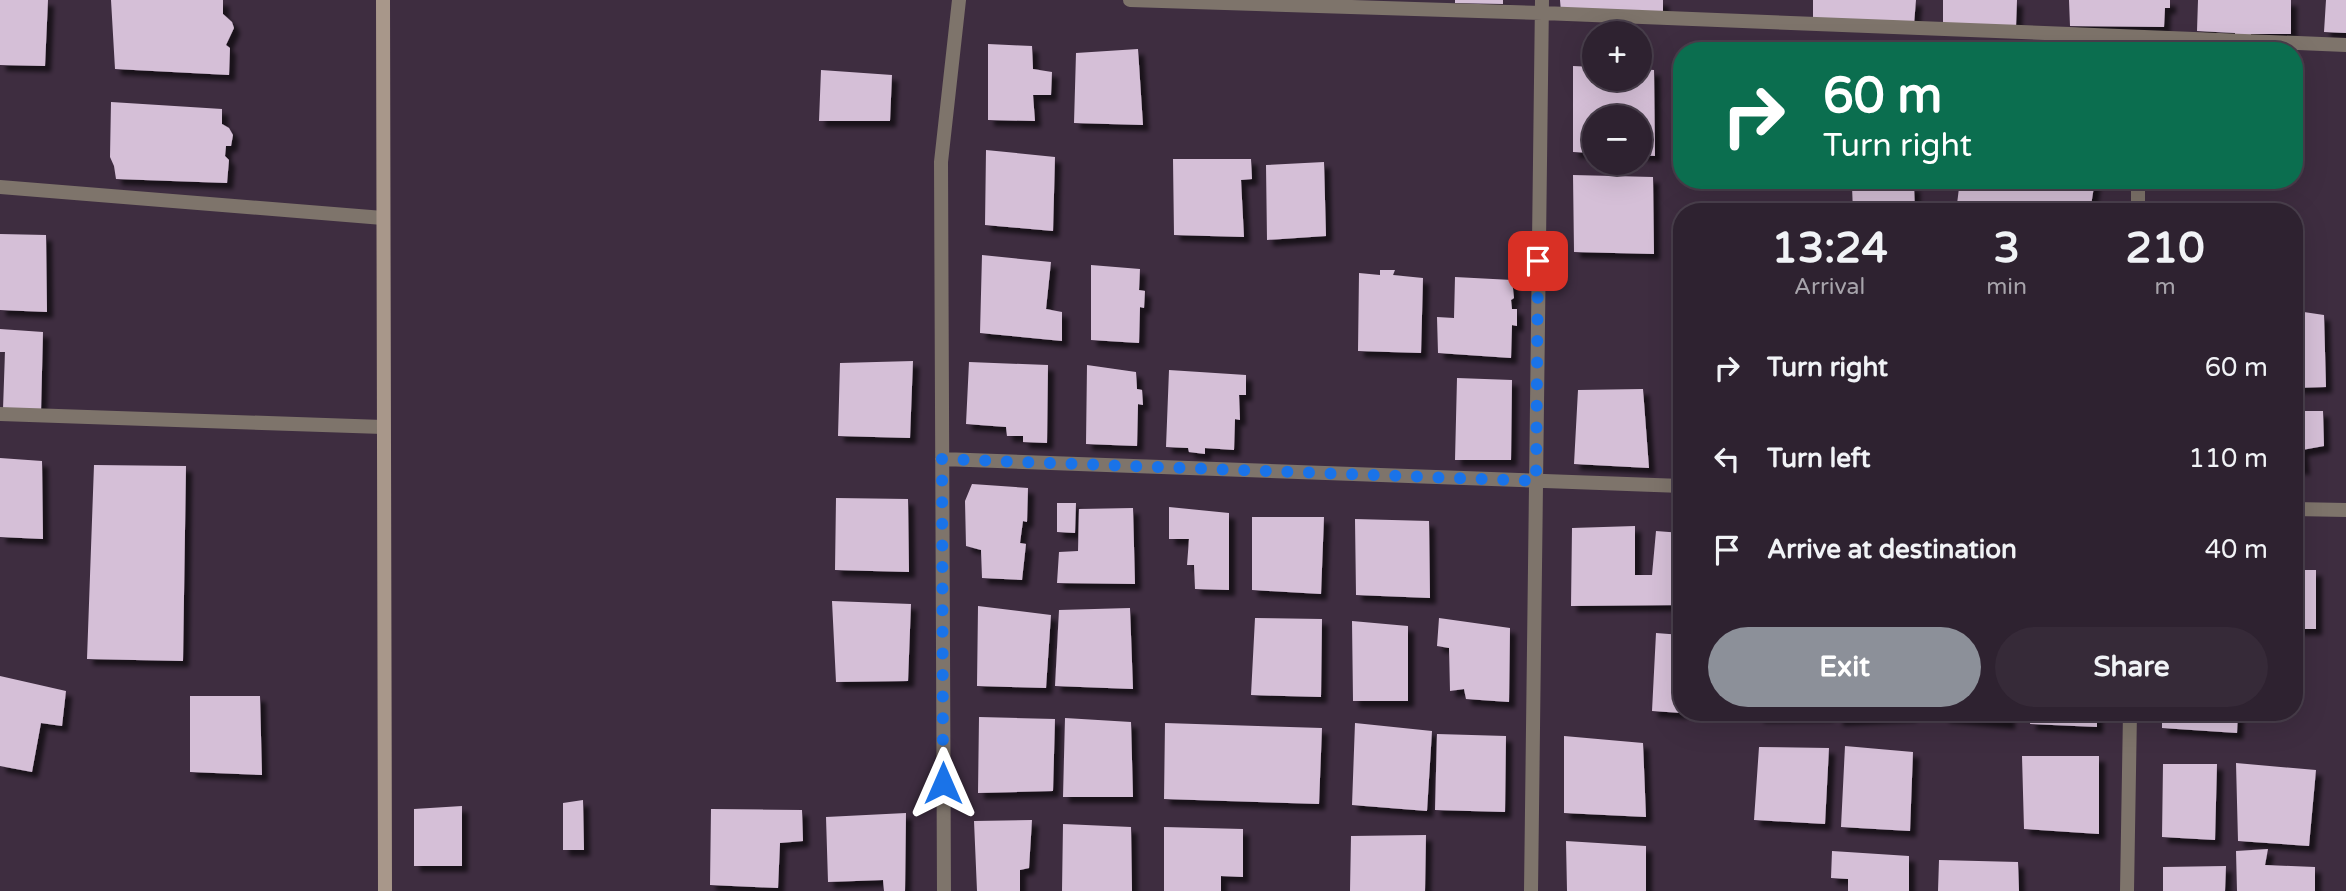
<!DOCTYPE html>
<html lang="en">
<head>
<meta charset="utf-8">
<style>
	body { margin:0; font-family:"Varela Round",sans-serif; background:#362a38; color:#f1f3f6; height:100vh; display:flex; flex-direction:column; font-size:26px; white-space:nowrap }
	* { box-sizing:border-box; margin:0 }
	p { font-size:23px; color:#a7a4ab }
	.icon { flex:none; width:38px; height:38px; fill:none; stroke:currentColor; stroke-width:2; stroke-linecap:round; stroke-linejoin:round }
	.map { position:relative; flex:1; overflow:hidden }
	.side { position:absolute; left:1673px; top:203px; width:630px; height:518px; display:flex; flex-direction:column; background:#2e2230; border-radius:28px; box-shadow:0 7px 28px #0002,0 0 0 2px #493f4c }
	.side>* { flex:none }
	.guide { position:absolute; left:1673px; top:42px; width:630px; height:147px; border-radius:28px; box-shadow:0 7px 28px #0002,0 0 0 2px #493f4c; background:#0b6e4f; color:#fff; overflow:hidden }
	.tools { position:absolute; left:1582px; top:21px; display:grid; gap:14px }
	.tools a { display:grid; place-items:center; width:70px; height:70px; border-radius:50%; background:#2e2230; box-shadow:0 7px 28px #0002,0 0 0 2px #493f4c; font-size:35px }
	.pin { position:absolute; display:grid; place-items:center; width:60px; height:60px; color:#fff; margin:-30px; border-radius:14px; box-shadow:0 4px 10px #0006 }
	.me { position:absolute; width:77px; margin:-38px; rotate:0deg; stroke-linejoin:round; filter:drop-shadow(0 0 5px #0008) }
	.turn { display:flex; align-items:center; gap:24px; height:147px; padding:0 35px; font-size:32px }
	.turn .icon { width:91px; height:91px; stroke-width:2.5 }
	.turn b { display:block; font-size:49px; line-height:60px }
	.eta { display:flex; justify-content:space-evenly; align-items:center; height:119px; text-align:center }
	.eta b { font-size:42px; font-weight:700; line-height:49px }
	.primary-button { display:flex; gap:14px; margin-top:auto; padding:14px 35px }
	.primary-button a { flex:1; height:80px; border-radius:42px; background:#8c9099; color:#fff; font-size:28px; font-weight:700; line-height:80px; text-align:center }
	.primary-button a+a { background:#362a38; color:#f1f3f6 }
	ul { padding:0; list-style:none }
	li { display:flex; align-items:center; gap:21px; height:91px; padding:0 35px }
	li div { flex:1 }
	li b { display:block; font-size:26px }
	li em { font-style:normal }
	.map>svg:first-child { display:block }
</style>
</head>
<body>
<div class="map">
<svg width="2346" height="891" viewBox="0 0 2346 891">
	<defs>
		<filter id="shadow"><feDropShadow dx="6" dy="6" stdDeviation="2" flood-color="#0009"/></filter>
	</defs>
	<rect width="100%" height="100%" fill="#3e2d40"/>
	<path fill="#d5bfd7" filter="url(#shadow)" d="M0 0H48L45 66 0 65Z
		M111 0H223V14L232 22 234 28 226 45 230 48 229 75 115 69Z
		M1455 0H1503V4L1455 3Z
		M1560 0H1663V14L1561 12Z
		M1813 0H1916L1914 24 1813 21Z
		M1943 0H2017L2016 26 1943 23Z
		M2069 0H2170V8H2165L2164 27 2070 26Z
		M2198 0H2291V34H2251L2250 38H2235V33L2197 31Z
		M2326 0H2346V33L2324 32Z
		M988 44 1032 46 1033 69 1052 72 1051 95H1033L1035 121 988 120Z
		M1138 49 1143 125 1074 123 1076 53Z
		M1573 66 1594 67V79H1640V69L1654 70 1655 156 1640 155V117H1594V153L1573 152Z
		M821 70 892 75 890 121H819Z
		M111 102 222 109V124L229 128 233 135 231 146H226L225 156 229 160 227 183 116 179 114 166 110 157Z
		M986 150 1055 157 1053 231 985 225Z
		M1173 159H1251L1252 179 1241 180 1244 237 1174 235Z
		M1324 162 1326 236 1267 240 1266 165Z
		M1573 175 1653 177 1654 254 1574 252Z
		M1960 180H2095L2090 212H1956Z
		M1914 185 1915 212H1853L1852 186Z
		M0 234 46 235 47 312 0 310Z
		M982 255 1051 262 1046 309 1062 312V341L980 333Z
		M1091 265 1140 269 1139 290 1145 291 1144 308 1140 307 1139 343 1091 340Z
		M1380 270H1395L1393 275 1423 278 1421 353 1358 351 1359 273 1380 275Z
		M1455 277 1512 280 1514 298 1511 300 1512 309H1517V326L1512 325 1511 358 1438 353 1437 317 1454 318Z
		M2297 311 2324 315 2326 387 2294 388V326H2300Z
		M0 329 43 332 41 411 3 409 5 352H0Z
		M913 361 910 438 838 436 840 363Z
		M969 362 1048 365 1047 443 1023 442V436H1007L1006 427 966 424Z
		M1087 365 1136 372 1137 389 1142 390 1143 405 1138 404 1137 446 1086 444Z
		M1169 370 1246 375V395H1239L1240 420 1235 419 1234 450 1205 448V454L1189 452 1188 448 1166 447Z
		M1457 378 1512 380 1511 460H1455Z
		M1643 389 1649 468 1574 464 1578 390Z
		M2294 411H2323L2324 446 2302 450 2304 469 2294 468Z
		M0 458 42 461 43 539 0 537Z
		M94 465 186 466 183 661 87 659Z
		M972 484 1028 488 1027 522 1023 521 1020 543 1026 544 1022 580 982 578 981 550 966 546 965 501Z
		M836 498 908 499 909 572 835 570Z
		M1057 503H1076L1075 533 1057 532Z
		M1169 507 1229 513V590L1195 589 1194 565H1187L1189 539H1169Z
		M1133 508 1135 584 1057 583 1059 552 1078 551 1079 509Z
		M1252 517H1324L1321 594 1252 590Z
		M1355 519 1429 521 1430 598 1356 595Z
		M1635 526V575H1652L1656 531 1682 533V605L1571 606 1572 528Z
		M2294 570H2316V629H2294Z
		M832 601 911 604 908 681 836 682Z
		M978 606 1051 615 1046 688 977 686Z
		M1130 608 1133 689 1055 686 1059 610Z
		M1255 618 1322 619 1321 697 1251 695Z
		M1439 618 1510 628 1509 702 1466 699 1464 689 1450 691 1449 648 1437 646Z
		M1352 621 1408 626V701H1353Z
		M1656 633 1682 635V713L1652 711Z
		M0 676 66 691 62 726 41 723 32 772 0 766Z
		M190 696H260L262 775 190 772Z
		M1758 712H1828V716L1758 717Z
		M1837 712H1911V716L1837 720Z
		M1943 712H2009V723L1943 717Z
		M2031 712H2097V727L2030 724Z
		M2162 712H2238L2237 733 2162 728Z
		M979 717 1055 719 1053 791 978 793Z
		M1065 718 1131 722 1133 797H1063Z
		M1165 723 1322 728 1319 804 1164 799Z
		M1355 723 1432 731 1427 811 1352 805Z
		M1437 734 1506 736 1505 812 1435 810Z
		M1564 736 1643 743 1646 817 1564 813Z
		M1845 746 1913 752 1910 831 1841 827Z
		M1759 747 1829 748 1825 824 1754 820Z
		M2022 756H2099V834L2024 829Z
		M2236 763 2316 770 2309 846 2238 841Z
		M2163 764H2217L2215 840 2162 837Z
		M583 800 584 850H563V803Z
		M462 806V866H414V809Z
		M711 809 802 810 803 841 780 843 778 888 710 885Z
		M906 813 905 891H884L883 880 828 882 826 817Z
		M1032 820 1029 868 1020 870V891H977L974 821Z
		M1063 824 1131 827 1132 891H1062Z
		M1164 827 1243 829V877L1221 876V891H1164Z
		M1426 835 1425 891H1350L1351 836Z
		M1566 841 1646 846V891H1567Z
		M2268 849 2265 865 2315 867V891H2237L2236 851Z
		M1832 851 1909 856V891H1848V879L1831 878Z
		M1939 860 2018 862 2019 891H1938Z
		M2226 866 2225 891H2163V867Z"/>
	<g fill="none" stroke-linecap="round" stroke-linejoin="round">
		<path stroke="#7e746b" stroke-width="14" d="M1130 0 1542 13 2346 45
			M2140 51V37
			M0 187 383 218
			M2138 212V180
			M0 414 383 427
			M942 459 1682 486
			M2294 509 2346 510
			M944 891 941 162 959 0
			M1531 891 1542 0
			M2127 891 2130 712"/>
		<path stroke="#a8978a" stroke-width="14" d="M383 0 385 891"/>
	</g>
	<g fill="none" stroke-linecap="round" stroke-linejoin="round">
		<path stroke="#1a73e8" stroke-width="12" stroke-dasharray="0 21.6" d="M943 783 942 459 1536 481 1538 261"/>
	</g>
</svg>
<div class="tools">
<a>+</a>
<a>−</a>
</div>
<div class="pin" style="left:1538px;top:261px;background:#d93025"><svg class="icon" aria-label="arrive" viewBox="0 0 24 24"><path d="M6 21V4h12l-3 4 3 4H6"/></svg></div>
<svg class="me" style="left:943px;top:783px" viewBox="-20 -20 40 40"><path d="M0-17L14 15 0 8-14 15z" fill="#1a73e8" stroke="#fff" stroke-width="4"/></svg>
<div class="guide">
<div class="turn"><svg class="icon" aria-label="right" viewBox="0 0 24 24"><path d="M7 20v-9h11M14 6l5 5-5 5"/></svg><div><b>60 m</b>Turn right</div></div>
</div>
<section class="side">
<div class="eta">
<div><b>13:24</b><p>Arrival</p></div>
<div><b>3</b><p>min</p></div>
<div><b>210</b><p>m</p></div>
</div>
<ul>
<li><svg class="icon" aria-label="right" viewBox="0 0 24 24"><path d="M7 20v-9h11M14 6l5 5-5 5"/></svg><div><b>Turn right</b></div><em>60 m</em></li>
<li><svg class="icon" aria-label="left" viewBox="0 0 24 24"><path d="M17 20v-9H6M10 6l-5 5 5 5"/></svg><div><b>Turn left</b></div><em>110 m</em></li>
<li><svg class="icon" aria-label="arrive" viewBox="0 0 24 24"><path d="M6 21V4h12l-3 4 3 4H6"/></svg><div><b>Arrive at destination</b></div><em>40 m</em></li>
</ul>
<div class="primary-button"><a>Exit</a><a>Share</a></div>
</section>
</div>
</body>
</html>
